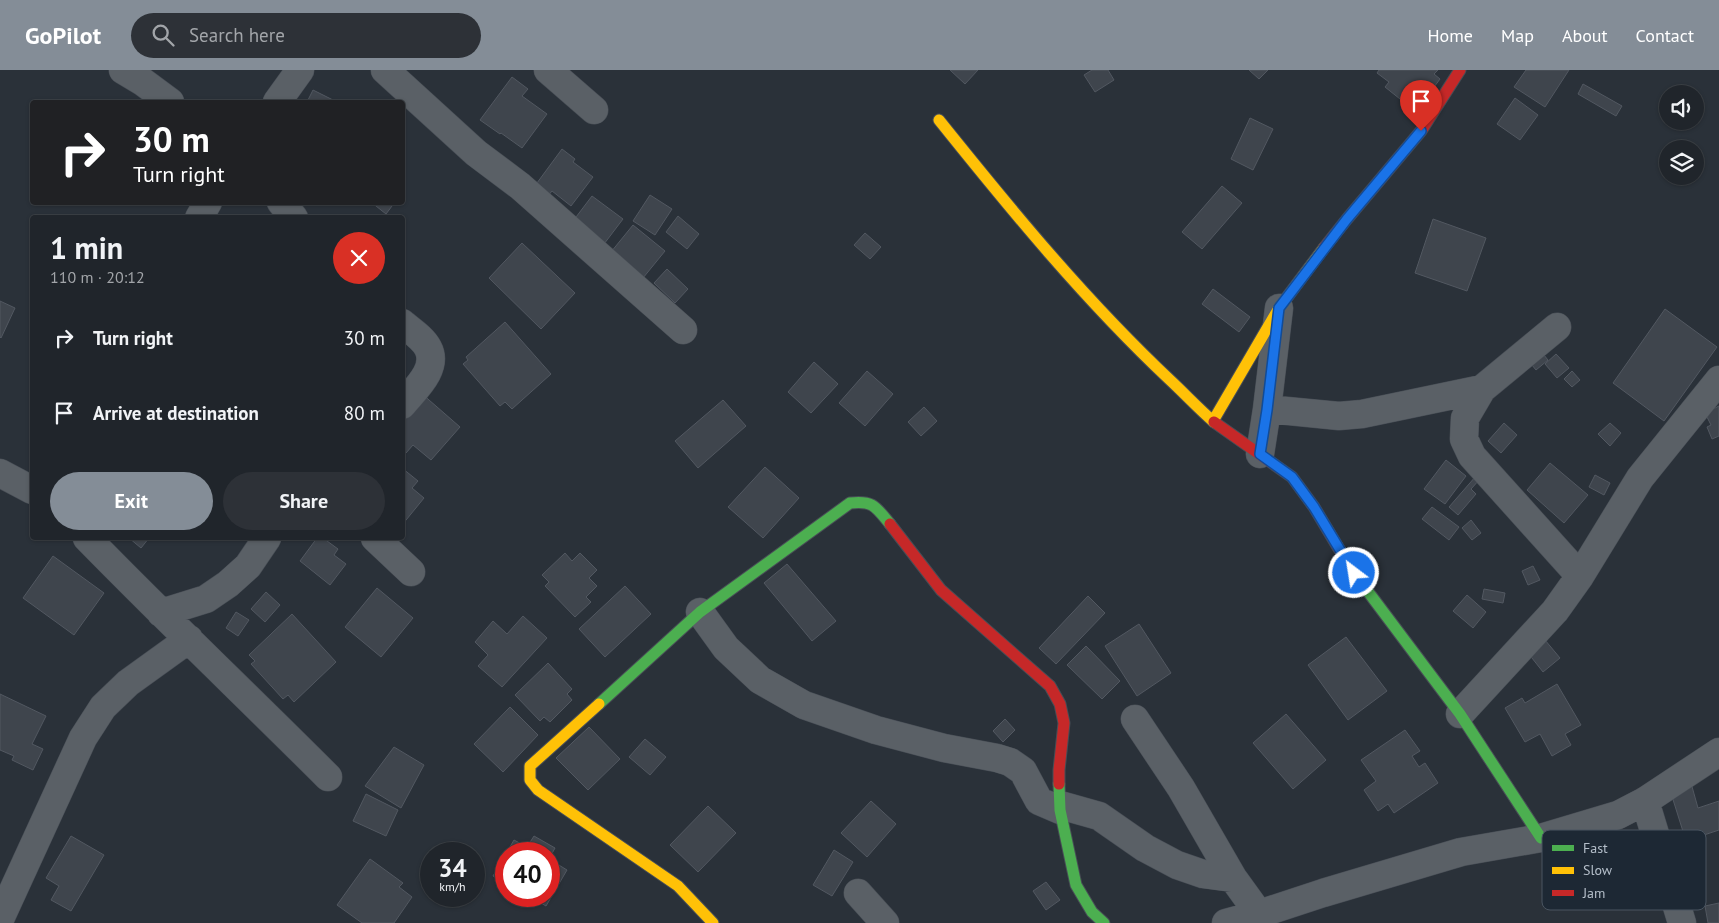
<!DOCTYPE html>
<html lang="en">
<head>
<meta charset="utf-8">
<style>
	body { margin:0; font-family:"PT Sans",sans-serif; background:#2d3137; color:#f1f3f6; height:100vh; display:flex; flex-direction:column; font-size:19px; white-space:nowrap }
	* { box-sizing:border-box; margin:0 }
	p { font-size:16px; color:#a2a5a9 }
	.icon { flex:none; width:28px; height:28px; fill:none; stroke:currentColor; stroke-width:2; stroke-linecap:round; stroke-linejoin:round }
	.map { position:relative; flex:1; overflow:hidden }
	.drawer { position:absolute; left:30px; top:145px; width:375px; height:325px; display:flex; flex-direction:column; background:#20252b; border-radius:5px; box-shadow:0 1px 4px #0004,0 0 0 1px #3d4247 }
	.drawer>* { flex:none }
	.hud { position:absolute; left:30px; top:30px; width:375px; height:105px; border-radius:5px; box-shadow:0 1px 4px #0004,0 0 0 1px #3d4247; background:#202124; color:#fff; overflow:hidden }
	.fabs { position:absolute; left:1659px; top:15px; display:grid; gap:10px }
	.fabs a { display:grid; place-items:center; width:45px; height:45px; border-radius:50%; background:#20252b; box-shadow:0 1px 4px #0004,0 0 0 1px #3d4247; font-size:25px }
	.speed { position:absolute; left:420px; top:772px; display:flex; gap:10px; font-size:25px; font-weight:700; text-align:center }
	.speed>* { display:grid; place-content:center; width:65px; height:65px; border-radius:50%; background:#20252b; box-shadow:0 1px 4px #0004,0 0 0 1px #3d4247; line-height:1 }
	.speed small { font-size:12px; font-weight:400 }
	.speed .limit { border:8px solid #d22; background:#fff; color:#111 }
	.pin { position:absolute; display:grid; place-items:center; width:42px; height:42px; color:#fff; margin:-51px -21px; border-radius:50% 50% 50% 0; rotate:-45deg; box-shadow:0 0 5px #0007 }
	.pin .icon { rotate:45deg }
	.me { position:absolute; width:55px; margin:-28px; rotate:329deg; stroke-linejoin:round; filter:drop-shadow(0 0 4px #0008) }
	.turn { display:flex; align-items:center; gap:18px; height:105px; padding:0 20px; font-size:22px }
	.turn .icon { width:65px; height:65px; stroke-width:2.5 }
	.turn b { display:block; font-size:35px; line-height:42px }
	.round { display:grid; place-items:center; flex:none; width:52px; height:52px; border-radius:26px; background:#2d3137 }
	.overview { display:flex; align-items:center; justify-content:space-between; height:85px; padding:0 20px }
	h1 { font-size:30px; font-weight:800; line-height:38px }
	.cta { display:flex; gap:10px; margin-top:auto; padding:10px 20px }
	.cta a { flex:1; height:58px; border-radius:30px; background:#848d97; color:#fff; font-size:20px; font-weight:800; line-height:58px; text-align:center }
	.cta a+a { background:#2d3137; color:#f1f3f6 }
	ul { padding:0; list-style:none }
	li { display:flex; align-items:center; gap:15px; height:75px; padding:0 20px }
	li div { flex:1 }
	li b { display:block; font-size:19px }
	li em { font-style:normal }
	header { display:flex; align-items:center; gap:30px; box-sizing:border-box; height:70px; padding:0 25px; background:#848d97; color:#fff }
	header strong { font-size:24px }
	nav { display:flex; gap:28px; margin-inline-start:auto; font-size:18px }
	.search { width:350px; height:45px; background:#2d3137; display:flex; align-items:center; gap:12px; box-sizing:border-box; padding:0 18px; border-radius:28px; color:#a2a5a9; font-size:19px }
	.map>svg:first-child { display:block }
</style>
</head>
<body>
<header>
<strong>GoPilot</strong>
<div class="search"><svg class="icon" aria-label="search" viewBox="0 0 24 24"><circle cx="10" cy="10" r="6"/><path d="M15 15l6 6"/></svg>Search here</div>
<nav><a>Home</a><a>Map</a><a>About</a><a>Contact</a></nav>
</header>
<div class="map">
<svg width="1719" height="853" viewBox="0 0 1719 853">
	<rect width="100%" height="100%" fill="#2a3139"/>
	<path fill="#3f454d" stroke="#525861" d="M950 0H978L965 14Z
		M1092 0H1108L1114 10 1095 22 1084 5Z
		M1249 0H1268L1259 9Z
		M1379 0H1438L1434 4 1440 9 1420 36 1414 31 1410 37 1385 17 1389 12 1377 3Z
		M1526 0H1569L1545 37 1514 17Z
		M512 7 528 19 522 26 547 44 522 78 501 63 500 64 480 50Z
		M1583 14 1622 36 1616 46 1578 24Z
		M313 20 337 32H307Z
		M1515 28 1538 45 1520 70 1497 54Z
		M1250 48 1273 59 1253 100 1231 89Z
		M562 79 575 89 573 92 593 107 571 136 552 121 547 127 534 117Z
		M1222 116 1242 133 1202 179 1182 162Z
		M650 125 672 139 655 165 633 151Z
		M592 126 623 149 604 174 573 151Z
		M371 132H395L386 144Z
		M678 146 699 164 687 179 666 162Z
		M1433 149 1486 168 1467 221 1415 203Z
		M633 155 665 181 643 208 611 182Z
		M865 163 881 177 870 189 854 175Z
		M522 173 575 223 541 259 489 208Z
		M667 199 688 219 675 233 654 213Z
		M1213 219 1250 247 1239 262 1202 234Z
		M0 231 15 238 1 268 0 267Z
		M1665 239 1717 277 1664 351 1613 313Z
		M505 252 551 304 512 339 505 332 500 336 463 294 468 290 466 287Z
		M1539 279 1548 290 1536 300 1527 289Z
		M1556 284 1569 298 1557 308 1545 294Z
		M814 292 838 314 811 343 788 322Z
		M867 301 893 324 865 356 839 333Z
		M1572 301 1580 310 1572 317 1564 309Z
		M421 323 460 357 431 390 413 375 406 383 402 380V345Z
		M723 330 746 356 698 398 675 371Z
		M1719 336V366L1712 369 1707 357 1711 355 1705 343Z
		M924 337 937 351 921 366 908 352Z
		M1504 353 1517 365 1501 383 1488 371Z
		M1610 353 1621 363 1610 376 1598 364Z
		M1446 390 1466 406 1445 434 1424 419Z
		M1550 393 1588 425 1564 453 1527 420Z
		M765 397 799 428 763 468 728 437Z
		M402 398 418 411 412 418 424 428 402 455Z
		M1595 405 1610 413 1604 425 1589 417Z
		M1476 406 1480 409 1471 419 1476 424 1458 445 1449 437Z
		M1432 437 1459 457 1449 470 1422 449Z
		M1471 450 1481 463 1472 470 1462 458Z
		M129 468H149L141 478Z
		M317 468H323L338 479 334 485 346 494 330 515 300 491Z
		M565 483 572 491 580 483 597 500 589 508 597 516 586 527 591 532 575 547 545 516 549 512 542 505Z
		M53 486 104 523 74 565 23 528Z
		M787 494 836 551 812 571 764 513Z
		M1533 496 1540 510 1528 515 1522 501Z
		M625 516 651 544 605 587 579 559Z
		M377 518 413 548 381 587 345 557Z
		M1484 519 1505 523 1503 533 1482 529Z
		M266 522 280 535 265 552 251 539Z
		M1467 525 1486 542 1473 558 1453 541Z
		M1088 526 1105 543 1056 594 1039 578Z
		M236 542 249 550 238 566 226 558Z
		M292 544 336 592 294 632 288 625 283 629 251 594 255 591 249 585Z
		M523 546 547 568 502 617 478 596 488 585 475 572 493 551 507 564Z
		M1139 554 1171 603 1137 626 1105 576Z
		M1346 567 1387 621 1348 650 1308 595Z
		M1545 570 1560 588 1543 602 1528 583Z
		M1086 576 1120 611 1102 629 1067 595Z
		M548 593 572 619 567 624 572 630 550 652 544 647 540 651 515 625Z
		M1557 614 1581 655 1565 664 1571 675 1552 686 1540 664 1525 672 1505 638 1522 628 1525 633Z
		M0 624 46 646 32 674 43 679 33 700 12 690 14 686 0 680Z
		M510 637 538 665 503 702 474 674Z
		M1286 644 1326 690 1293 719 1253 673Z
		M1005 649 1015 660 1003 672 993 661Z
		M589 657 620 689 588 720 556 688Z
		M1405 660 1420 681 1412 686 1419 697 1425 693 1438 713 1394 743 1388 734 1378 741 1364 720 1376 711 1361 690Z
		M645 669 666 687 650 705 629 687Z
		M394 677 424 695 401 738 365 716Z
		M1691 713 1698 738 1719 731V760L1686 771 1670 720Z
		M366 724 398 740 386 766 353 751Z
		M871 731 896 754 867 787 841 763Z
		M708 736 736 763 698 802 670 775Z
		M71 766 104 785 71 841 51 830 59 816 46 808Z
		M534 766 555 778 549 789 567 800 546 836 529 826H549V784H506V824L500 821 504 813 493 806 514 770 527 777Z
		M834 780 853 792 832 826 813 815Z
		M370 789 403 813 399 817 412 827 394 853H362L337 835Z
		M1046 812 1060 830 1046 840 1033 821Z
		M1719 833V853H1708L1705 836Z"/>
	<g fill="none" stroke-linecap="round" stroke-linejoin="round">
		<g stroke="#484e56" stroke-width="29">
			<path id="street" d="M123 0 143 12 170 32
				M385 0 476 83 520 116 683 260
				M548 0 594 40
				M277 32 300 0
				M281 132 294 148
				M199 148 208 132
				M402 253C410 260 423 268 428 278 439 299 414 320 402 335
				M1557 257 1482 319 1465 348 1464 369 1472 386 1580 506
				M1267 339 1339 346 1362 344 1482 319
				M1260 384 1267 339 1279 238
				M0 403 32 420
				M87 468C166 549 248 627 328 707
				M375 468 411 502
				M700 542 726 578 760 610 804 635 876 660 944 678 997 688 1010 692 1023 701 1039 731 1060 740
				M161 543 206 529 228 514 248 496 267 468
				M1460 644 1555 541 1580 506 1640 408 1719 310
				M1135 649 1181 718 1233 808 1259 844 1258 853
				M1645 731 1682 853
				M1060 735 1099 746 1145 778 1177 795 1203 804 1233 808
				M858 823 885 853
				M0 849 83 668 103 637 128 613 189 569
				M1226 853 1259 844 1323 823 1461 782 1541 768 1618 745 1645 731 1719 682"/>
		</g>
		<g stroke="#484e56" stroke-width="13">
			<path id="fast" d="M1351 499 1460 644 1541 768
				M599 634 700 542 850 433C873 430 876 437 890 454
				M1059 714 1060 740 1076 815 1092 842 1104 853"/>
		</g>
		<g stroke="#484e56" stroke-width="13">
			<path id="slow" d="M939 50C1012 141 1085 230 1170 310 1185 324 1199 339 1214 352
				M1213 351 1279 238 1324 178
				M599 634 530 696V710L538 720 678 816 713 853"/>
		</g>
		<g stroke="#484e56" stroke-width="13">
			<path id="jam" d="M1324 178 1347 149 1421 61 1460 0
				M1214 352 1292 407 1314 437 1351 499
				M890 454 941 520 1050 616 1060 634 1064 653 1059 700V714"/>
		</g>
		<use href="#street" stroke="#5a6066" stroke-width="28"/>
		<use href="#fast" stroke="#4caf50" stroke-width="11"/>
		<use href="#slow" stroke="#ffc107" stroke-width="11"/>
		<use href="#jam" stroke="#c62828" stroke-width="11"/>
	</g>
	<g fill="none" stroke-linecap="round" stroke-linejoin="round">
		<g stroke="#114b97" stroke-width="12">
			<path id="route" d="M1354 503 1314 437 1292 407 1260 384 1267 340 1279 238 1347 149 1421 61"/>
		</g>
		<use href="#route" stroke="#1a73e8" stroke-width="9"/>
	</g>
	<rect x="1542" y="760" width="164" height="80" rx="8" fill="#1d2834" stroke="#4a5561" stroke-width="1"/>
	<rect x="1552" y="775" width="22" height="6" fill="#4caf50"/>
	<rect x="1552" y="797" width="22" height="7" fill="#ffc107"/>
	<rect x="1552" y="820" width="22" height="6" fill="#c62828"/>
	<g font-size="14" fill="#b4bec9">
		<text x="1583" y="783">Fast</text>
		<text x="1583" y="805">Slow</text>
		<text x="1583" y="828">Jam</text>
	</g>
</svg>
<div class="fabs">
<a><svg class="icon" aria-label="sound" viewBox="0 0 24 24"><path d="M4 9h4l5-4v14l-5-4H4zM17 9q2 3 0 6"/></svg></a>
<a><svg class="icon" aria-label="layers" viewBox="0 0 24 24"><path d="M12 4l9 5-9 5-9-5zM3 14l9 5 9-5"/></svg></a>
</div>
<div class="speed"><div>34<small>km/h</small></div><div class="limit">40</div></div>
<div class="pin" style="left:1421px;top:61px;background:#d93025"><svg class="icon" aria-label="arrive" viewBox="0 0 24 24"><path d="M6 21V4h12l-3 4 3 4H6"/></svg></div>
<svg class="me" style="left:1354px;top:503px" viewBox="-20 -20 40 40"><circle r="17" fill="#1a73e8" stroke="#fff" stroke-width="3"/><path d="M0-11L8 9 0 5-8 9z" fill="#fff"/></svg>
<div class="hud">
<div class="turn"><svg class="icon" aria-label="right" viewBox="0 0 24 24"><path d="M7 20v-9h11M14 6l5 5-5 5"/></svg><div><b>30 m</b>Turn right</div></div>
</div>
<section class="drawer">
<div class="overview"><div><h1>1 min</h1><p>110 m · 20:12</p></div><a class="round" style="background:#d93025;color:#fff"><svg class="icon" aria-label="close" viewBox="0 0 24 24"><path d="M6 6l12 12M18 6L6 18"/></svg></a></div>
<ul>
<li><svg class="icon" aria-label="right" viewBox="0 0 24 24"><path d="M7 20v-9h11M14 6l5 5-5 5"/></svg><div><b>Turn right</b></div><em>30 m</em></li>
<li><svg class="icon" aria-label="arrive" viewBox="0 0 24 24"><path d="M6 21V4h12l-3 4 3 4H6"/></svg><div><b>Arrive at destination</b></div><em>80 m</em></li>
</ul>
<div class="cta"><a>Exit</a><a>Share</a></div>
</section>
</div>
</body>
</html>
